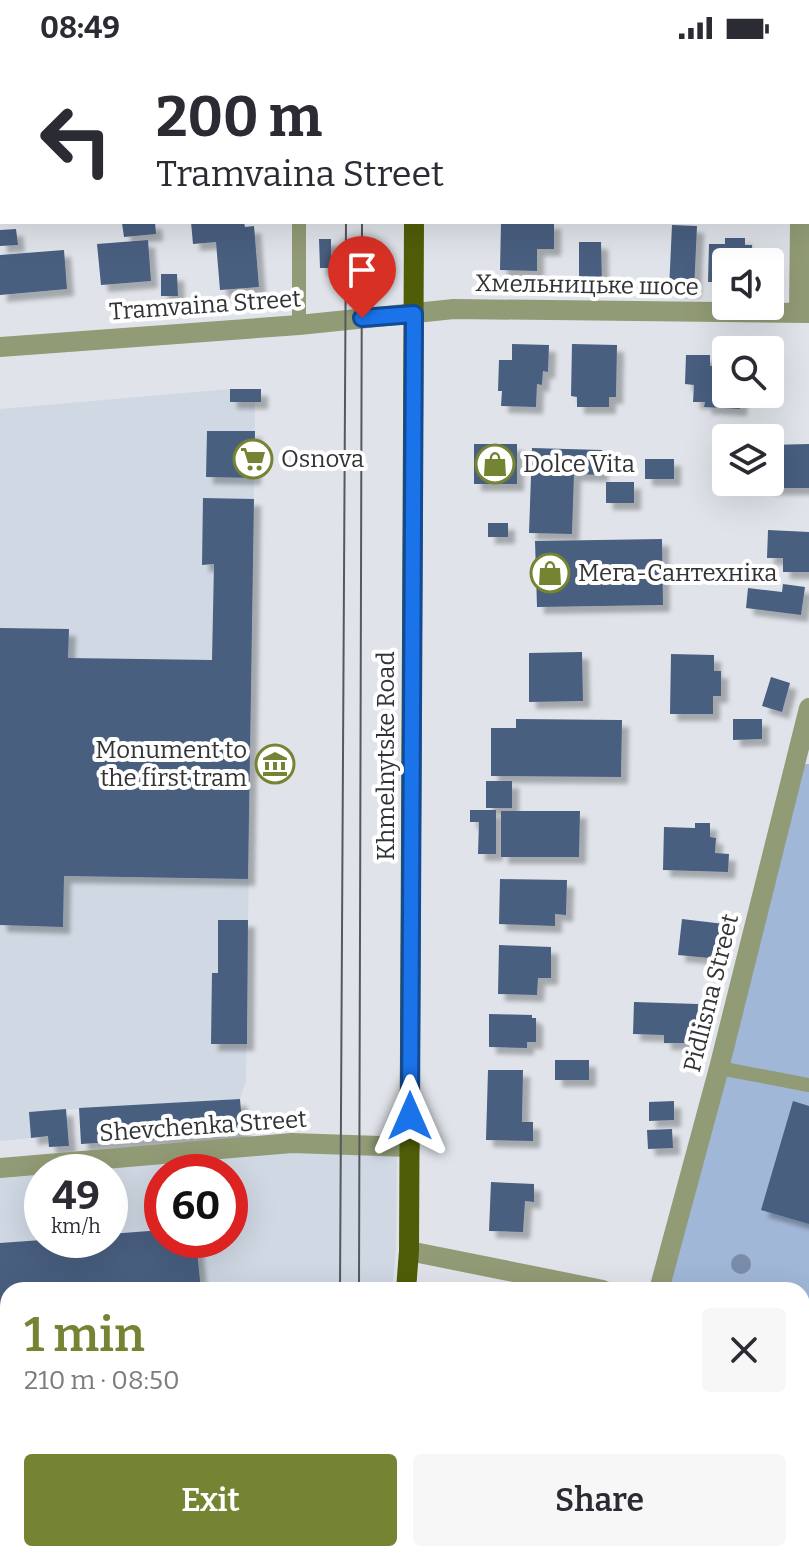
<!DOCTYPE html>
<html lang="en">
<head>
<meta charset="utf-8">
<style>
	body { margin:0; font-family:Bitter,serif; background:#f7f7f7; color:#2b2b33; height:100vh; display:flex; flex-direction:column; font-size:30px; white-space:nowrap }
	* { box-sizing:border-box; margin:0 }
	p { font-size:26px; color:#7c7c81 }
	.icon { flex:none; width:44px; height:44px; fill:none; stroke:currentColor; stroke-width:2; stroke-linecap:round; stroke-linejoin:round }
	.map { position:relative; flex:1; overflow:hidden }
	.panel { position:absolute; left:0px; top:1226px; width:810px; height:280px; display:flex; flex-direction:column; background:#fff; border-radius:24px 24px 0 0; box-shadow:0 8px 32px #0002 }
	.panel>* { flex:none }
	.banner { position:absolute; left:0px; top:0px; width:810px; height:168px; box-shadow:0 8px 32px #0002; background:#fff; color:#2b2b33; overflow:hidden }
	.tools { position:absolute; left:712px; top:192px; display:grid; gap:16px }
	.tools a { display:grid; place-items:center; width:72px; height:72px; border-radius:8px; background:#fff; box-shadow:0 8px 32px #0002; font-size:40px }
	.speed { position:absolute; left:24px; top:1098px; display:flex; gap:16px; font-size:40px; font-weight:700; text-align:center }
	.speed>* { display:grid; place-content:center; width:104px; height:104px; border-radius:50%; background:#fff; box-shadow:0 8px 32px #0002; line-height:1 }
	.speed small { font-size:20px; font-weight:400 }
	.speed .limit { border:12px solid #d22; background:#fff; color:#111 }
	.pin { position:absolute; display:grid; place-items:center; width:68px; height:68px; color:#fff; margin:-82px -34px; border-radius:50% 50% 50% 0; rotate:-45deg; box-shadow:0 0 8px #0007 }
	.pin .icon { rotate:45deg }
	.me { position:absolute; width:88px; margin:-44px; rotate:0deg; stroke-linejoin:round; filter:drop-shadow(0 0 6px #0008) }
	.turn { display:flex; align-items:center; gap:28px; height:168px; padding:0 24px; font-size:36px }
	.turn .icon { width:104px; height:104px; stroke-width:2.5 }
	.turn b { display:block; font-size:56px; line-height:68px }
	.round { display:grid; place-items:center; flex:none; width:84px; height:84px; border-radius:8px; background:#f7f7f7 }
	.summary { display:flex; align-items:center; justify-content:space-between; height:136px; padding:0 24px }
	h1 { font-size:48px; font-weight:600; line-height:60px; color:#748432 }
	.primary-button { display:flex; gap:16px; margin-top:auto; padding:16px 24px }
	.primary-button a { flex:1; height:92px; border-radius:8px; background:#748432; color:#fff; font-size:32px; font-weight:600; line-height:92px; text-align:center }
	.primary-button a+a { background:#f7f7f7; color:#2b2b33 }
	.status { display:flex; justify-content:space-between; align-items:center; height:56px; padding:0 40px; background:#fff; direction:ltr }
	.status svg { height:22px; fill:currentColor }
	.map>svg:first-child { display:block }
</style>
</head>
<body>
<div class="status"><b>08:49</b><svg viewBox="0 0 49 12"><path d="M0 12V9h3v3zM5 12V6h3v6zM10 12V3h3v9zM15 12V0h3v12zM26 1h20v11H26zM47 4h2v5h-2z"/></svg></div>
<div class="map">
<svg width="809" height="1506" viewBox="0 0 809 1506">
	<defs>
		<filter id="shadow"><feDropShadow dx="7" dy="7" stdDeviation="2" flood-color="#0004"/></filter>
	</defs>
	<rect width="100%" height="100%" fill="#e0e4ea"/>
	<path fill="#cfd8e3" fill-rule="evenodd" d="M230 333 231 346H255L246 1025 240 1043 29 1056 31 1082 0 1085V353Z
		M397 1089 396 1193 392 1234H8V1498H357L355 1506H0V1109ZM42 1116H110V1184H42ZM162 1116H230V1184H162Z"/>
	<path fill="#a1b7d7" d="M809 708V1506C761 1506 689 1506 645 1498H802V1234H659L795 709Z"/>
	<path fill="#485f80" filter="url(#shadow)" d="M155 166 156 178 124 181 122 167Z
		M191 166H244L245 171 254 170 259 231 220 234 216 186 193 188Z
		M501 166H554V193H537V215L500 214Z
		M672 169 697 170 694 235 669 234Z
		M16 173 18 189 0 190V174Z
		M725 182H745V189H752V206H726V226H708L709 188H725Z
		M319 183H331V212H320Z
		M148 184 151 225 101 229 97 188Z
		M579 186H601L602 227H579Z
		M64 194 67 233 0 239V199Z
		M161 218H177L178 240H161Z
		M512 288 549 289 548 316 543 315 542 329 537 328 536 351 501 350 502 335H498L499 304H512Z
		M572 288 617 289 616 341H609V351H577V341L571 340Z
		M686 299H710V310H726V338H741L740 353 704 351 705 346H693L694 329 685 328Z
		M230 333H261V346H230Z
		M207 375H255L254 422 206 421Z
		M474 388H517V428H474Z
		M809 388V432H767V426H770V389Z
		M532 392 602 394 601 419 574 418 572 478 529 477Z
		M645 403H674V423H645Z
		M606 426H634V447H606Z
		M203 442 254 443 248 823 64 820 63 871 0 869V572L69 573 68 602 212 604 214 508 202 509Z
		M488 467H508V481H488Z
		M768 474 809 476V516H783V502H767Z
		M662 483 663 549 537 551 535 485Z
		M783 528 805 531 801 559 746 552 748 532 782 536Z
		M582 596 583 645 529 646V597Z
		M671 598 714 599V615H721V640H713V658H670Z
		M771 621 790 627 782 656 762 650Z
		M516 663 622 664 621 721 491 720V672H516Z
		M733 663H762V683L733 684Z
		M486 725H512V752H486Z
		M470 754H496V798H478L479 766H470Z
		M501 755H580L579 801H501Z
		M695 767H710V781L716 782 715 797 729 798 728 816 663 814 664 771 695 772Z
		M500 823 567 824 566 859 555 858V870L499 868Z
		M682 863 724 868 720 903 678 899Z
		M218 864H248L247 988H211L212 917H218Z
		M499 889 551 891V922H538L537 939 498 938Z
		M634 946 698 948 697 987H664V979L633 978Z
		M489 958 532 959V962H536V986H527V992L489 991Z
		M555 1004H589V1024H555Z
		M488 1014H523L522 1066H533V1085L486 1084Z
		M240 1043 243 1078 81 1088 79 1052Z
		M674 1045V1064L649 1065V1046Z
		M793 1045 809 1050V1168L761 1154Z
		M66 1053 69 1090 49 1091 48 1080 31 1082 29 1056Z
		M672 1073 673 1092 648 1093 647 1074Z
		M491 1126 534 1128V1146L525 1145 523 1176 489 1175Z
		M162 1174V1184H196L201 1234H8V1498H98V1500L43 1506H0V1187L42 1184H110V1178Z
		M802 1359 809 1361V1423L802 1421Z
		M802 1480 809 1481V1506H711L663 1500 802 1498Z"/>
	<g fill="none" stroke-linecap="round" stroke-linejoin="round">
		<path stroke="#919b75" stroke-width="14" d="M97 0V2
			M206 2V0
			M300 2V0
			M299 269V166
			M719 1012 809 1029
			M802 1262 809 1263"/>
		<path stroke="#919b75" stroke-width="20" d="M801 2V0
			M799 257 800 166
			M0 291 299 269 454 253 809 257
			M0 1112 292 1087 410 1091
			M409 1195 603 1234
			M659 1234 719 1012 809 652
			M502 1498 531 1506"/>
		<path stroke="#505d08" stroke-width="20" d="M415 2V0
			M406 1234 409 1195 414 166
			M372 1506 374 1498"/>
		<path stroke="#56585c" stroke-width="2" d="M346 0V2
			M362 2V0
			M340 1234 346 166
			M359 1234 362 166
			M307 1506 309 1498
			M324 1506 325 1498"/>
	</g>
	<circle fill="#798daa" cx="741" cy="1208" r="10"/>
	<g fill="none" stroke-linecap="round" stroke-linejoin="round">
		<g stroke="#114b97" stroke-width="20">
			<path id="route" d="M362 262 414 258 410 1060"/>
		</g>
		<use href="#route" stroke="#1a73e8" stroke-width="14"/>
	</g>
	<defs>
		<g id="supermarket-ring" transform="scale(2)"><circle r="9.5" fill="#fff" stroke="#748432" stroke-width="1.5"/><path d="M-6-5.5h2.5l.6 2H6L4.5 2H-2.5L-4.4-4H-6ZM-1.5 3.2a1.3 1.3 0 1 0 .1 0ZM3 3.2a1.3 1.3 0 1 0 .1 0Z" fill="#748432"/></g>
		<g id="shop-ring" transform="scale(2)"><circle r="9.5" fill="#fff" stroke="#748432" stroke-width="1.5"/><path d="M-5-2.5h2.3a2.7 3.5 0 0 1 5.4 0H5L5.5 6h-11ZM-1.5-2.5h3a1.5 2.3 0 0 0-3 0Z" fill="#748432"/></g>
		<g id="museum-ring" transform="scale(2)"><circle r="9.5" fill="#fff" stroke="#748432" stroke-width="1.5"/><path d="M0-6L6-3V-2H-6V-3ZM-5-1h2V3h-2ZM-1-1h2V3h-2ZM3-1h2V3H3ZM-6 4H6V6H-6Z" fill="#748432"/></g>
	</defs>
	<g fill-rule="evenodd">
		<use href="#supermarket-ring" x="253" y="403"/>
		<use href="#shop-ring" x="495" y="408"/>
		<use href="#shop-ring" x="550" y="517"/>
		<use href="#museum-ring" x="275" y="708"/>
	</g>
	<g text-anchor="middle" stroke-width="8" stroke-linejoin="round" paint-order="stroke">
		<g font-size="24" fill="#323336" stroke="#fff">
			<text transform="translate(587 229) rotate(1)" y="8">Хмельницьке шосе</text>
			<text transform="translate(205 249) rotate(-4)" y="8">Tramvaina Street</text>
			<text transform="translate(386 700) rotate(-90)" y="8">Khmelnytske Road</text>
			<text transform="translate(711 937) rotate(-76)" y="8">Pidlisna Street</text>
			<text transform="translate(203 1070) rotate(-4)" y="8">Shevchenka Street</text>
		</g>
		<g font-size="24" fill="#323336" stroke="#fff" text-anchor="start">
			<text x="281" y="411">Osnova</text>
			<text x="523" y="416">Dolce Vita</text>
			<text x="578" y="525">Мега-Сантехніка</text>
			<text x="247" y="702" text-anchor="end">Monument to<tspan x="247" dy="28">the first tram</tspan></text>
		</g>
	</g>
</svg>
<div class="tools">
<a><svg class="icon" aria-label="sound" viewBox="0 0 24 24"><path d="M4 9h4l5-4v14l-5-4H4zM17 9q2 3 0 6"/></svg></a>
<a><svg class="icon" aria-label="search" viewBox="0 0 24 24"><circle cx="10" cy="10" r="6"/><path d="M15 15l6 6"/></svg></a>
<a><svg class="icon" aria-label="layers" viewBox="0 0 24 24"><path d="M12 4l9 5-9 5-9-5zM3 14l9 5 9-5"/></svg></a>
</div>
<div class="speed"><div>49<small>km/h</small></div><div class="limit">60</div></div>
<div class="pin" style="left:362px;top:262px;background:#d93025"><svg class="icon" aria-label="arrive" viewBox="0 0 24 24"><path d="M6 21V4h12l-3 4 3 4H6"/></svg></div>
<svg class="me" style="left:410px;top:1060px" viewBox="-20 -20 40 40"><path d="M0-17L14 15 0 8-14 15z" fill="#1a73e8" stroke="#fff" stroke-width="4"/></svg>
<div class="banner">
<div class="turn"><svg class="icon" aria-label="left" viewBox="0 0 24 24"><path d="M17 20v-9H6M10 6l-5 5 5 5"/></svg><div><b>200 m</b>Tramvaina Street</div></div>
</div>
<section class="panel">
<div class="summary"><div><h1>1 min</h1><p>210 m · 08:50</p></div><a class="round"><svg class="icon" aria-label="close" viewBox="0 0 24 24"><path d="M6 6l12 12M18 6L6 18"/></svg></a></div>
<div class="primary-button"><a>Exit</a><a>Share</a></div>
</section>
</div>
</body>
</html>
